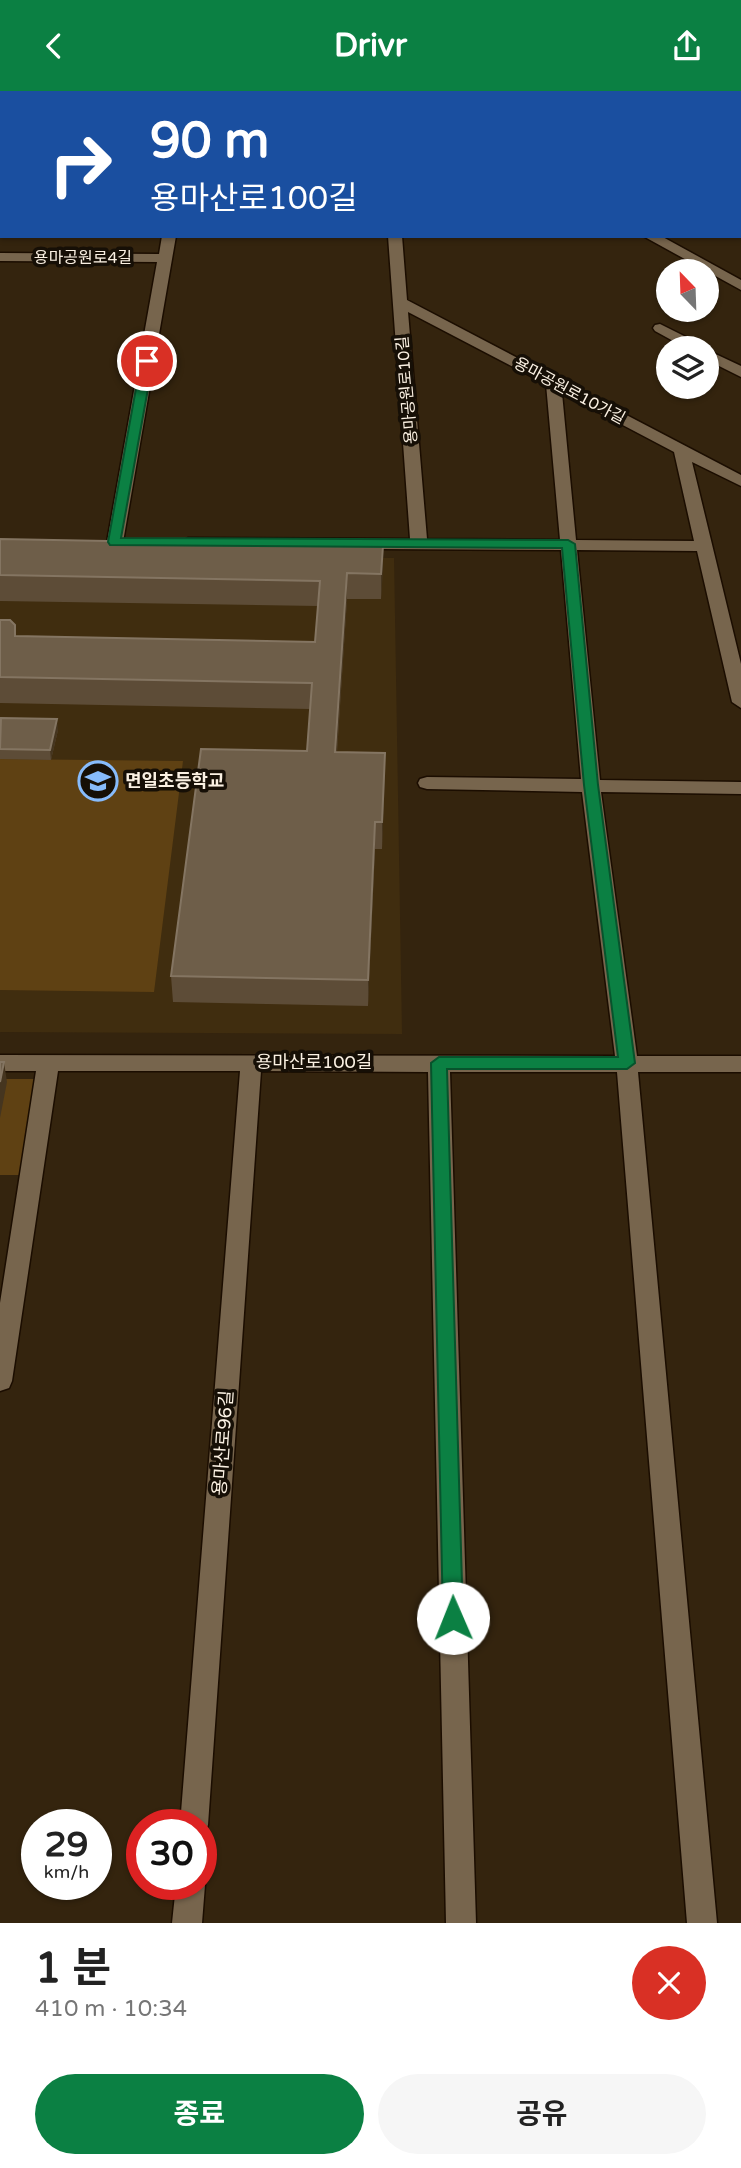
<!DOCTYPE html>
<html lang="ko">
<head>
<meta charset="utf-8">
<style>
	body { margin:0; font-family:"Varela Round","Noto Sans KR",sans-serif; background:#f6f6f6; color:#222; height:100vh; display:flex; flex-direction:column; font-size:26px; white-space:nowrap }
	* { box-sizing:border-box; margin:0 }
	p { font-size:23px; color:#767676 }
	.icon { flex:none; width:38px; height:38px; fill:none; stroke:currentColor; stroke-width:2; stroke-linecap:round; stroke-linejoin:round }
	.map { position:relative; height:1832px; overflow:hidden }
	.side { display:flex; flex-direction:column; background:#fff; flex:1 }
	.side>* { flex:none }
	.guide { position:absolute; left:0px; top:0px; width:742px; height:147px; box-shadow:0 2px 5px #0004; background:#1a4fa0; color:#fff; overflow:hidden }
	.needle { width:46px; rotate:337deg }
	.fabs { position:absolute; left:656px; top:168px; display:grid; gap:14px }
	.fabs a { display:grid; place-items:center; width:63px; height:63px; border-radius:50%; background:#fff; box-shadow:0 2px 5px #0004; font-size:35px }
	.speed { position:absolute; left:21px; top:1718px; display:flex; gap:14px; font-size:35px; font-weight:700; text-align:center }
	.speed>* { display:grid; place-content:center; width:91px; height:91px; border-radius:50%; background:#fff; box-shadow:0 2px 5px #0004; line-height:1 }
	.speed small { font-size:18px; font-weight:400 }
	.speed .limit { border:10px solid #d22; background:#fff; color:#111 }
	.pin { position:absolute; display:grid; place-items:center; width:60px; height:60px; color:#fff; margin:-30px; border:4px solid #fff; border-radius:50%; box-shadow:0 2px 7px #0007 }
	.me { position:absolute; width:77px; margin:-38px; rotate:359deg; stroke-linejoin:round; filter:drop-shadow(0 0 5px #0008) }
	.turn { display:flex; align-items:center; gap:24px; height:147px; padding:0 35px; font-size:32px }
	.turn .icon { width:91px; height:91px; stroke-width:2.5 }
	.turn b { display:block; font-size:49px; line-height:60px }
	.round { display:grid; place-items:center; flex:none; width:74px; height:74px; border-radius:37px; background:#f6f6f6 }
	.headline { display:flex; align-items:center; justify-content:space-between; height:119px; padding:0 35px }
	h1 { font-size:42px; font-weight:700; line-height:52px }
	.button { display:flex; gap:14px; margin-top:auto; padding:14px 35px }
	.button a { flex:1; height:80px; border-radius:42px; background:#0b8043; color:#fff; font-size:28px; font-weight:700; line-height:80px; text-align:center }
	.button a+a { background:#f6f6f6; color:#222 }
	header { display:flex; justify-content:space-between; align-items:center; height:91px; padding:0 35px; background:#0b8043; color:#fff; font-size:32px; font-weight:700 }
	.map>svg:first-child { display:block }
</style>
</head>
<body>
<header><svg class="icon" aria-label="back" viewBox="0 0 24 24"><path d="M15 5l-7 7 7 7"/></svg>Drivr<svg class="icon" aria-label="share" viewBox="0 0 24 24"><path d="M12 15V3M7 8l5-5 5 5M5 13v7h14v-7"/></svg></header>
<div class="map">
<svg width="741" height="1832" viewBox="0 0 741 1832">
	<rect width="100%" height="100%" fill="#34240e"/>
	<path fill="#402d0f" d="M0 464 394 467 402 943 0 941Z"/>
	<path fill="#5f4113" d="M0 668 183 670 154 901 0 899Z
		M0 988H35L20 1084H0Z"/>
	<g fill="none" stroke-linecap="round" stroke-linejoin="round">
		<g stroke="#1b0d00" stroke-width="3">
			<path id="minor" d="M184 0H196V2H184Z
				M365 0H380L381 2H366Z
				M420 0H436L419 2Z
				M661 0H676L660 2Z
				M683 0H697L698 2H684Z
				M740 21H741V29H740Z
				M0 101H2V109H0Z
				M162 145H176L123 451 115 456 107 451 157 171 0 170V162L159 163Z
				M388 145H402L407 209 741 384V395L692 371 741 573V617L732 611 697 460 577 459 600 689 741 691V703L601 701 637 965H741V981H638L717 1832H687L617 981H450L476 1832H446L428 981 261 980 208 1734 204 1744 201 1745V1734H180L240 980H58L12 1290 9 1297 0 1300V1212L36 980H0V964L615 965 582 701 427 698 420 696 418 692 420 688 427 686 581 688 561 459 188 457 180 452 188 447 410 448ZM408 221 546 293 560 449 427 448ZM562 302 674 361 694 450 576 449Z
				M643 145H661L741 189V199Z
				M660 233 702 254 704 257H686L655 240 653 237 655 234Z
				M707 259 741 275V286L707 269Z
				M201 1786 205 1794 202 1832H172L176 1794H201Z"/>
		</g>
		<use href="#minor" fill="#77654d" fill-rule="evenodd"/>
	</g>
	<path fill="#5d4c37" d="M0 448 383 455 381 508H347L337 661 385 662 382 758H375L368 915 173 911 171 885 307 660 310 618 0 612V529L15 534 16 545 315 551 318 515 0 510Z
		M0 630 58 639 51 669 0 668Z"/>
	<path fill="#45351f" d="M383 455V480L381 508V483Z
		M347 482V508L335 687V661Z
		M57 628 58 639 51 669 50 659Z
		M385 662V688L382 758V731Z
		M375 731V758L368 915V889Z
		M4 971 7 991 0 1027V991Z"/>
	<path fill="#6e5e49" stroke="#847562" stroke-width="2" d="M0 448 383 455 381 483 347 482 335 661 385 662 382 731H375L368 889 171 885 201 658 307 660 312 592 0 586V529H10L15 534V545L315 551 320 490 0 484Z
		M1 627 57 628 50 659 0 658Z
		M0 971H4L0 991Z"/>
	<path fill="#0b8043" stroke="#07532c" stroke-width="2" d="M147 267 153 270 121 447 568 449 575 453 598 694 635 972 627 978H447L463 1527 460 1533 453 1536 446 1533 443 1527 431 972 439 966H618L584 694 562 457 110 454 108 451 141 270Z"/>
	<defs>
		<g id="school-ring" transform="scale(2.0125)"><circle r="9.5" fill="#160f06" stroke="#87bbfb" stroke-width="1.5"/><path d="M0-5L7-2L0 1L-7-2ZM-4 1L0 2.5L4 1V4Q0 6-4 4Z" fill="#87bbfb"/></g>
	</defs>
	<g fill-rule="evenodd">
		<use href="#school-ring" x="98" y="690"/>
	</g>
	<g text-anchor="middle" stroke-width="7" stroke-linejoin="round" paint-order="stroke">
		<g font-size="16" fill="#fbf1e3" stroke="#160f06">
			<text x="83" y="172">용마공원로4길</text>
			<text transform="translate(406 299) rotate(-95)" y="6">용마공원로10길</text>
			<text transform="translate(570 299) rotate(28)" y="6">용마공원로10가길</text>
		</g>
		<g font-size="18" font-weight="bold" fill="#fbf1e3" stroke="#160f06" text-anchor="start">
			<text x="125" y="696">면일초등학교</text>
		</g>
		<g font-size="18" fill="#fbf1e3" stroke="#160f06">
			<text x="314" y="977">용마산로100길</text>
			<text transform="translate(223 1352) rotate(-86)" y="6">용마산로96길</text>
		</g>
	</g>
</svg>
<div class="fabs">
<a><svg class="needle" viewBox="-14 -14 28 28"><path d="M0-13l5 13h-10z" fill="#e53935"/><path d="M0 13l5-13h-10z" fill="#767676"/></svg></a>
<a><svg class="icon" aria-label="layers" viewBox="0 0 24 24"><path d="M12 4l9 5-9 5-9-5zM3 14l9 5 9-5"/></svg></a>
</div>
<div class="speed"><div>29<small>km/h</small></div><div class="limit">30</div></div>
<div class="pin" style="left:147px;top:270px;background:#d93025"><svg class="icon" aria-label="arrive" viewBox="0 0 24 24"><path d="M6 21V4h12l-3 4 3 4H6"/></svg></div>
<svg class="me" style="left:453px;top:1527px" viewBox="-20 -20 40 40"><circle r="19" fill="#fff"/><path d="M0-13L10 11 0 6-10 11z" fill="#0b8043"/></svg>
<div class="guide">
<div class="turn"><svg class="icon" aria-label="right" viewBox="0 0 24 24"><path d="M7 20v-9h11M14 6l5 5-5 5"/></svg><div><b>90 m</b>용마산로100길</div></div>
</div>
</div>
<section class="side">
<div class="headline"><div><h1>1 분</h1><p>410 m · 10:34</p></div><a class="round" style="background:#d93025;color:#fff"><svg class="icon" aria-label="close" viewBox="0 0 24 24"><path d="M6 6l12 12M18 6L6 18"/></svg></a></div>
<div class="button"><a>종료</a><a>공유</a></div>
</section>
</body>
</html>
